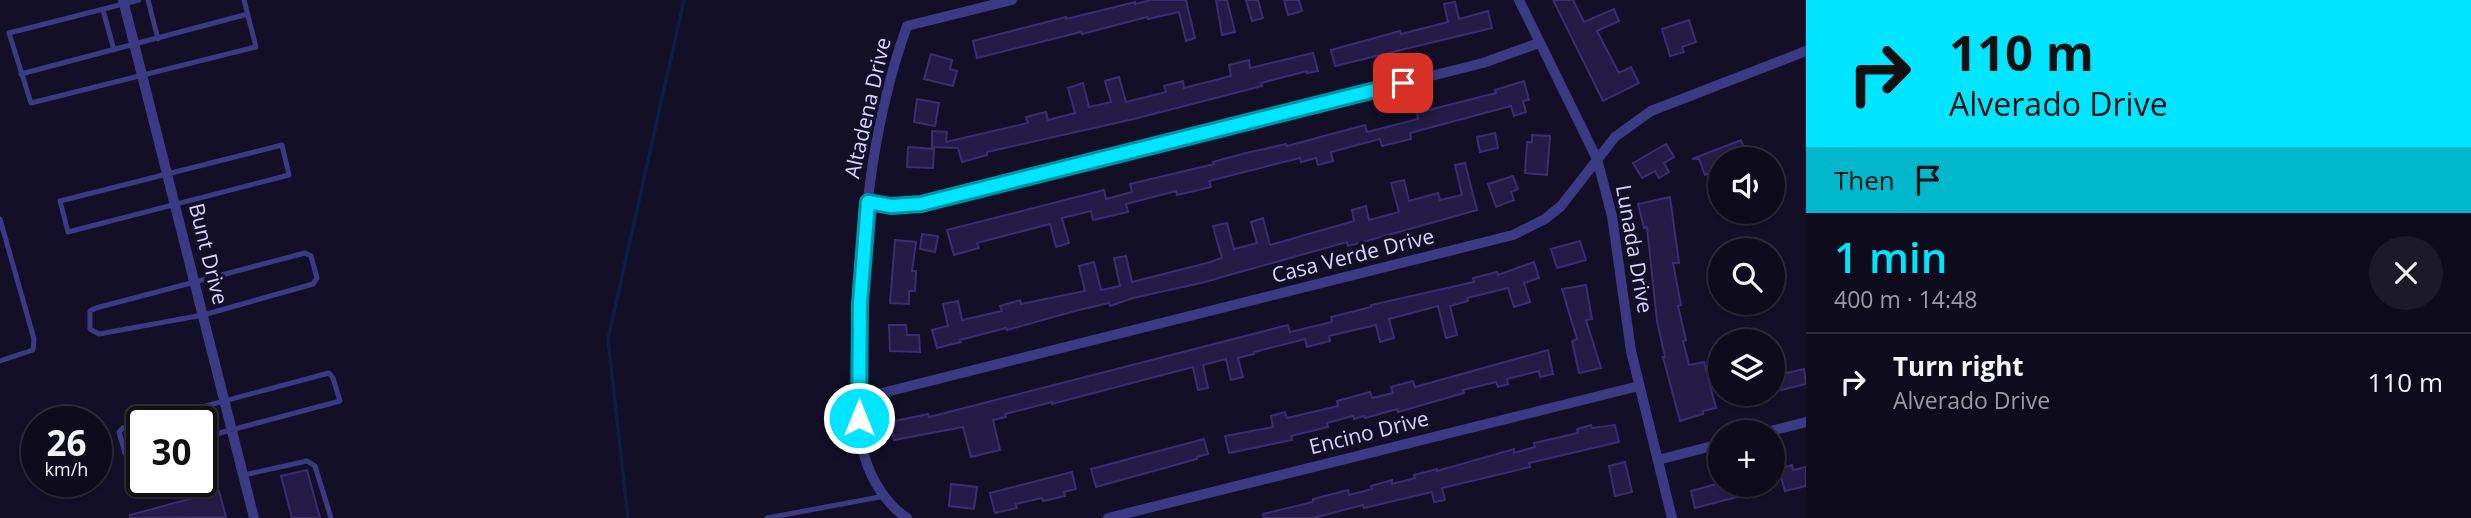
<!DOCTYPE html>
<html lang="en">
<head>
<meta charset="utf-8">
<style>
	body { margin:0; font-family:"Open Sans",sans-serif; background:#1c1929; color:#f1f3f6; height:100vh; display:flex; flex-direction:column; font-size:26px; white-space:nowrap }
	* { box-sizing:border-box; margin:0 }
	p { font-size:23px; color:#9b9ba3 }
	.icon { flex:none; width:38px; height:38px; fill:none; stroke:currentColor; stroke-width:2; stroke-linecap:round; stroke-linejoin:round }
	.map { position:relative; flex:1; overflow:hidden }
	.sheet { display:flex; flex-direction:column; background:#0e0b1c; width:665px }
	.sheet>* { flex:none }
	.hud { background:#00e5ff; color:#111; overflow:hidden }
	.buttons { position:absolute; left:1708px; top:147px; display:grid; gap:14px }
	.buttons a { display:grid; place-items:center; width:77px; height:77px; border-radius:50%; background:#0e0b1c; box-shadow:0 2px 5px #0004,0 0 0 2px #2e2b3b; font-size:35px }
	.speed { position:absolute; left:21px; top:406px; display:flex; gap:14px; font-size:35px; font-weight:700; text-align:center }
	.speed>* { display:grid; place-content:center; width:91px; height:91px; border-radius:50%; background:#0e0b1c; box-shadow:0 2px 5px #0004,0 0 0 2px #2e2b3b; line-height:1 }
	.speed small { font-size:18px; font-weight:400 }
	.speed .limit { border:4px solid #111; border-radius:10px; background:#fff; color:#111 }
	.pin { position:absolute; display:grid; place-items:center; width:60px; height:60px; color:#fff; margin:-30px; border-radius:14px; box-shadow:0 4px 10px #0006 }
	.me { position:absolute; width:77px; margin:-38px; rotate:0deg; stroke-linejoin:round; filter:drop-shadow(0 0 5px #0008) }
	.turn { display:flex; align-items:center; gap:24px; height:147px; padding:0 28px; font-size:32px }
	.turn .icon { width:91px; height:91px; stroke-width:2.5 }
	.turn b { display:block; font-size:49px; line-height:60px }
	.then { display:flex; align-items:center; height:66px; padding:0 28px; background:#0003; gap:14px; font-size:26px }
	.round { display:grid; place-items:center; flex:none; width:74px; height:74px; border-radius:37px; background:#1c1929 }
	.summary { display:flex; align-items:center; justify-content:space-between; height:119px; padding:0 28px }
	h1 { font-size:42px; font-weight:600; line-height:52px; color:#00e5ff }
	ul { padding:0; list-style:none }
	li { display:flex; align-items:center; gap:21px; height:98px; padding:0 28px; border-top:2px solid #2e2b3b }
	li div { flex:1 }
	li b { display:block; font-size:26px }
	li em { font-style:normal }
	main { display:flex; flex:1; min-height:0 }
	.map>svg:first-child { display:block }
</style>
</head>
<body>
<main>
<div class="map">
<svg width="1806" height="518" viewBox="0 0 1806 518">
	<rect width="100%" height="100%" fill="#130f26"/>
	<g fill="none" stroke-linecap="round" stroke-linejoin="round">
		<path stroke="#0a1f44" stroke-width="3.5" d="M628 518 608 339 684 0"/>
	</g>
	<path fill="#241b47" stroke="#3b2d73" stroke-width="2" d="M1151 0H1186L1195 38 1186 41 1179 12 1148 19 1147 17 1082 34 1081 32 977 58 973 41 1066 17V19L1135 2V4Z
		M1216 0H1227L1235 32 1222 35Z
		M1246 0H1258L1263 18 1252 21Z
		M1284 0H1299L1302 11 1288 15Z
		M1553 0H1573L1584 22 1614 9 1619 21 1597 31 1619 73 1631 67 1639 83 1603 101Z
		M1455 2 1459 19 1488 11 1492 28 1335 66 1331 50 1400 31 1401 34 1448 22 1444 4Z
		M1689 20 1696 42 1682 47 1684 52 1670 56 1662 29Z
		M1313 53 1318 71 1307 73V71L1261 83 1262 86 1134 119 987 152V155L962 162 958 148 932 147V131L947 132 946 142 1028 123 1026 117 1046 112 1048 120 1075 113 1068 88 1083 83 1089 107 1111 102 1105 81 1119 77 1126 102 1166 92 1164 86 1183 81 1184 88 1231 76 1229 65 1249 60 1250 68Z
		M931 54 952 60 950 69 957 71 953 86 924 79Z
		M1524 81 1529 100 1523 101 1526 112 1514 116 1511 106 1410 133 1411 139 1382 146 1380 139 1331 152 1333 161 1318 165 1316 158 1301 162 1300 158 1209 181 1211 187 1177 195 1176 191 1126 204 1128 212 1093 220 1091 211 1062 218 1069 243 1056 247 1050 224 977 243 979 248 954 255 947 230 1104 190 1106 199 1132 192 1130 184 1214 164 1213 162 1242 154 1286 144 1287 146 1365 125 1367 132 1418 119 1417 113 1496 93 1495 90Z
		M917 99 939 103 935 126 914 122Z
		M1495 133 1498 148 1480 152 1477 137Z
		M1532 135 1550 136 1547 175 1525 173 1527 142H1532Z
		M1741 140 1748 159H1720V169L1705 175 1699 159H1692Z
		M1666 144 1674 157 1664 163 1669 172 1659 178 1655 171 1642 178 1633 163Z
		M908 147 934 149 933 168 907 167Z
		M1465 163 1477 210 1374 239 1348 246 1347 242 1201 283 1133 298 1110 306 1109 303 1075 311 1007 330 1006 328 960 340 961 342 937 348 932 330 948 326 943 304 958 301 962 320 1002 311 1000 306 1020 300 1021 304 1085 291 1079 266 1094 262 1101 290 1120 286 1114 258 1126 256 1132 282 1207 263 1222 258 1213 226 1227 223 1234 249 1257 243 1251 222 1263 218 1270 245 1354 221 1352 210 1366 206 1369 220 1399 212 1391 183 1404 180 1409 201 1438 193 1440 200 1462 195 1455 165Z
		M1513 176 1518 189 1511 192 1514 200 1496 207 1488 184Z
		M1670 197 1679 263H1673L1681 305 1678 306 1686 340 1683 341 1689 365 1704 362 1716 408 1703 411V414L1680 421 1663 357H1665L1657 321 1647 227 1644 228 1638 204Z
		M922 234 938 236 935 252 920 249Z
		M895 240 916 242 912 271H916L915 291H909V304L890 303Z
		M1580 241 1586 260 1557 268 1551 249Z
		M1534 262 1539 278 1524 283 1530 302 1514 307 1508 288 1467 298 1468 301 1450 306 1457 335 1446 338 1438 306 1389 319 1394 338 1380 342 1376 325 1329 336 1330 341 1307 347 1305 339 1254 352V354L1238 358 1243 377 1231 380 1226 359 1203 365 1208 388 1198 390 1193 367 1052 404V402L1005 414 1006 417 993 420 1000 450 971 457 963 427 894 440 890 422 928 414 929 417 1288 325 1290 332 1332 322 1331 317 1371 307V305L1474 282 1473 278 1497 272 1498 275Z
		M1586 285 1592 319 1586 320 1601 368 1579 373 1572 341 1577 339 1562 289Z
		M889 325H906L907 335H919L920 352 890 351Z
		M1548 350 1553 374 1540 377 1539 371 1507 379 1508 384 1498 387 1496 382 1463 390 1464 393 1398 412 1397 409 1365 418 1364 416 1354 419 1353 416 1327 423 1328 427 1291 436 1292 440 1229 453 1225 436 1273 427 1271 416 1285 412 1287 418 1338 406 1337 401 1370 392 1372 398 1393 393 1391 387 1413 381 1415 387Z
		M1804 369 1806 384 1773 392V376Z
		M1591 425 1592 428 1615 425 1619 442 1529 463 1530 467 1442 488 1445 500 1434 502 1432 492 1364 508 1363 505 1313 518H1264L1263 514 1313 502V499L1348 490 1349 495 1372 489 1371 486 1392 480V484L1415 478 1414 475 1437 469V471L1514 449V453L1535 447 1534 443 1578 433 1577 429Z
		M1204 439 1208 454 1197 457V459L1096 487 1091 469Z
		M1625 462 1632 492 1615 496 1609 466Z
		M1792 465 1793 470 1806 467V486L1785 491 1779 469Z
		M307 470 320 518H292L281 476Z
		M1072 472 1076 489 1064 492 1065 496 1043 501 1042 498 1016 504 1017 508 995 513 990 493Z
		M1720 483 1771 485 1772 488 1695 508 1691 491Z
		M951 484 977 487 974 509 949 506Z
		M219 491 226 517 130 518V515Z"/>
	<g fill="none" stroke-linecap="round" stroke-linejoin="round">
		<path stroke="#3d3a85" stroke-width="5" d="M139 0 9 33 31 103 256 47 244 0
			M148 0 158 39
			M103 10 114 50
			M21 74 248 14
			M282 145 289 175 68 232 60 201Z
			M0 219 34 339 33 350 0 361
			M305 253 311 256 317 278 313 284 203 315 99 334 90 329V311L96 308Z
			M142 453 128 456 125 453 119 432 123 428 329 373 333 378 340 401 201 438
			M244 475 307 461 315 466 331 518
			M767 518 885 496"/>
		<path stroke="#3d3a85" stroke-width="10" d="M123 0 254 518
			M1519 0 1597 159 1612 216 1631 351 1672 518
			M868 202 891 206 921 204 1483 63 1539 43
			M858 399 1513 235 1545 219 1561 206 1615 137 1651 111 1806 51
			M1767 432 1806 422
			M1658 460 1720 444
			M907 518C887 505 872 481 865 458 855 426 859 390 859 357 860 247 869 131 907 26L1012 0
			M1108 518 1639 386"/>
	</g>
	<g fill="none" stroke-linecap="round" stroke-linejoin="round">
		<g stroke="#0095a6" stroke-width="18">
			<path id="route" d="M859 418 860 303 868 202 891 206 921 204 1403 83"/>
		</g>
		<use href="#route" stroke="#00e5ff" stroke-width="12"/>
	</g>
	<g text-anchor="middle" stroke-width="7" stroke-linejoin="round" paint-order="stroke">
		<g font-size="21" fill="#d9d4ff" stroke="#130f26">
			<text transform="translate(868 108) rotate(-77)" y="7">Altadena Drive</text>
			<text transform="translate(1634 249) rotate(80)" y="7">Lunada Drive</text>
			<text transform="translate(208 254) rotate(76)" y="7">Bunt Drive</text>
			<text transform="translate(1353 256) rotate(-14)" y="7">Casa Verde Drive</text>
			<text transform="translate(1369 433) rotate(-14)" y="7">Encino Drive</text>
		</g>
	</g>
</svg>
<div class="buttons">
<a><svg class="icon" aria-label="sound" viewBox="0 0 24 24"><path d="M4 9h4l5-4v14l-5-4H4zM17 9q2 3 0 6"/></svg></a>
<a><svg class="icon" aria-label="search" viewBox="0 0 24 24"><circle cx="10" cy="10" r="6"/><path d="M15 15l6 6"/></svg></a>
<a><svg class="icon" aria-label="layers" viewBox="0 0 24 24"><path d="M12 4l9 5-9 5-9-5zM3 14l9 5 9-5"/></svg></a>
<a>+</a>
</div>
<div class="speed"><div>26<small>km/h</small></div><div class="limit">30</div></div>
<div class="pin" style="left:1403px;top:83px;background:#d93025"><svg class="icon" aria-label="arrive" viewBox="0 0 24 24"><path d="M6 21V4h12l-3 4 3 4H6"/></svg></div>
<svg class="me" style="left:859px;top:418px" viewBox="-20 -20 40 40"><circle r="17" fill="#00e5ff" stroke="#fff" stroke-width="3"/><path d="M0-11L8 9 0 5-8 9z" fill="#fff"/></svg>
</div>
<section class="sheet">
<div class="hud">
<div class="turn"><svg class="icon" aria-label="right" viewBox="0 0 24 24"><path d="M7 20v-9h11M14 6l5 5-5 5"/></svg><div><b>110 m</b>Alverado Drive</div></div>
<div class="then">Then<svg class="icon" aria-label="arrive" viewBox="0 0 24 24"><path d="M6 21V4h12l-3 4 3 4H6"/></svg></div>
</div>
<div class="summary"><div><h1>1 min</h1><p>400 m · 14:48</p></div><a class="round"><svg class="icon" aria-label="close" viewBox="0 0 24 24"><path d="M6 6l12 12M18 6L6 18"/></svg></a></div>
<ul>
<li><svg class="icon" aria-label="right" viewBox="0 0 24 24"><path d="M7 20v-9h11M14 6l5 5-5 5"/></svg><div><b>Turn right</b><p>Alverado Drive</p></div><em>110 m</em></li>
</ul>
</section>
</main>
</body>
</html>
